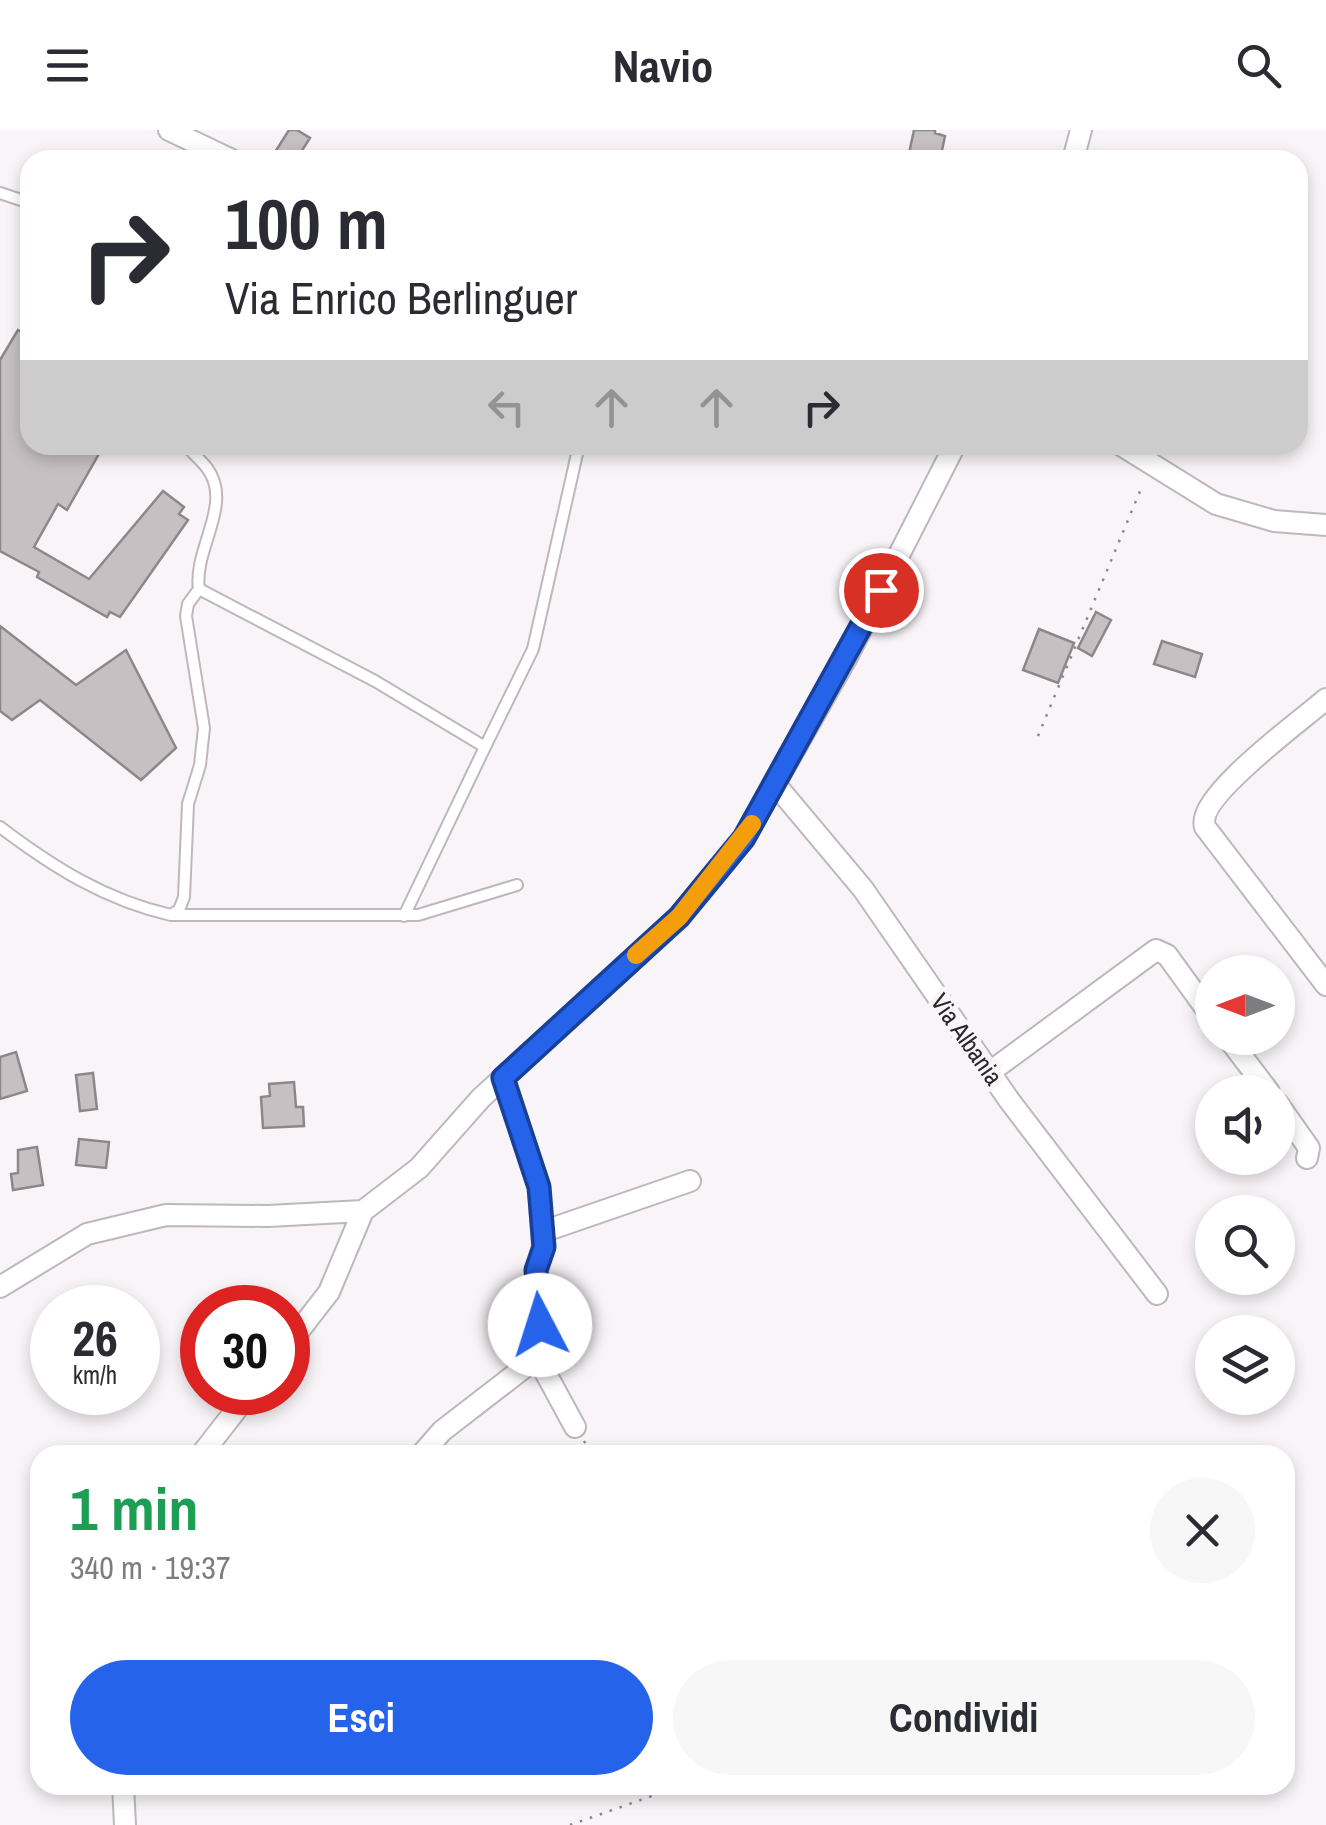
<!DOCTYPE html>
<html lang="it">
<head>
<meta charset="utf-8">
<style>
	body { margin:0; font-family:"Archivo Narrow",sans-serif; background:#f7f7f7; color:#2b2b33; height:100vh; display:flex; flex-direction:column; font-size:38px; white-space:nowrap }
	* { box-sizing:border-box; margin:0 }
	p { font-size:32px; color:#7c7c81 }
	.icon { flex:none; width:55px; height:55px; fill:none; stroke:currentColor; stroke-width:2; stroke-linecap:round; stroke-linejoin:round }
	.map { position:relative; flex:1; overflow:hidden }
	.side { position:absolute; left:30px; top:1315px; width:1265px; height:350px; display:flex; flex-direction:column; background:#fff; border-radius:30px; box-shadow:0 5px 15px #0003 }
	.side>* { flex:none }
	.top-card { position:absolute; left:20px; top:20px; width:1288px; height:305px; border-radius:30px; box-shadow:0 5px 15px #0003; background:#fff; color:#2b2b33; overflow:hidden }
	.needle { width:65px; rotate:270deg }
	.controls { position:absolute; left:1195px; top:825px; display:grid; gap:20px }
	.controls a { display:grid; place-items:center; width:100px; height:100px; border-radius:50%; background:#fff; box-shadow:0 5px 15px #0003; font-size:50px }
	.speed { position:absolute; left:30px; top:1155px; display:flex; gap:20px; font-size:50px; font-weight:700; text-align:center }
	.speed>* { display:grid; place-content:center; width:130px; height:130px; border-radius:50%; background:#fff; box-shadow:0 5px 15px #0003; line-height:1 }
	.speed small { font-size:25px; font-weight:400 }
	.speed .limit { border:15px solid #d22; background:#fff; color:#111 }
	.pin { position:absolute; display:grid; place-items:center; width:85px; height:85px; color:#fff; margin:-42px; border:5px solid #fff; border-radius:50%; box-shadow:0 2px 10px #0007 }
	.me { position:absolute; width:110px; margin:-55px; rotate:355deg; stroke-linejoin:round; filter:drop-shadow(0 0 8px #0008) }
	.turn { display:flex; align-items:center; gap:35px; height:210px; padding:0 40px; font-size:45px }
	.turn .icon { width:130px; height:130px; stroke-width:2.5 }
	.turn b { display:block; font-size:70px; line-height:85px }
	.lanes { display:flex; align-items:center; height:95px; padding:0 40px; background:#0003; justify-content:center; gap:50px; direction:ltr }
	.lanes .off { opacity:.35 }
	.round { display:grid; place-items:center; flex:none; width:105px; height:105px; border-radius:52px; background:#f7f7f7 }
	.summary { display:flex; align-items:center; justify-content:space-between; height:170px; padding:0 40px }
	h1 { font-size:60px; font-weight:700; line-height:75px; color:#1e9e55 }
	.button { display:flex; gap:20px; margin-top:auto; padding:20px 40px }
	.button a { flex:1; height:115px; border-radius:60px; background:#2563eb; color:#fff; font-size:40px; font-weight:700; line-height:115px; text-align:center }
	.button a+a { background:#f7f7f7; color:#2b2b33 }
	header { display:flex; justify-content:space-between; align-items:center; height:130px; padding:0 40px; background:#fff; font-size:45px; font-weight:700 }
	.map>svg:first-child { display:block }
</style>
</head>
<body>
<header><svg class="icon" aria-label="menu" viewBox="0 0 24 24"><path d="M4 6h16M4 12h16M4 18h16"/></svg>Navio<svg class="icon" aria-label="search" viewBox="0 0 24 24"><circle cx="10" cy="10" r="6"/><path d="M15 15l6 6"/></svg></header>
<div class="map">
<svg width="1326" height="1695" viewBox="0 0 1326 1695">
	<rect width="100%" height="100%" fill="#f8f4f8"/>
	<path fill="#c6c0c2" stroke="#8d8789" stroke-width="2.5" d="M289 0H297L310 8 296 30H270Z
		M914 0H935V3L945 6 940 30 908 28Z
		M18 200 30 206V315H104L67 380 58 374 34 417 89 449 163 361 184 377 179 384 188 390 120 487 110 482 107 487 37 447 39 442 0 421V230Z
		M1096 482 1111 490 1092 526 1078 518Z
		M0 496 76 555 126 520 176 618 141 650 40 570 12 590 0 581Z
		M1039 499 1074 513 1058 553 1023 540Z
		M1162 511 1202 524 1195 547 1154 534Z
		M16 922 27 961 0 969V927Z
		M93 943 97 979 80 981 76 945Z
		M294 952 296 977H303L304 996 263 998 261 967 270 966 269 954Z
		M79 1009 109 1012 106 1038 76 1035Z
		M37 1017 43 1055 13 1060 11 1044 18 1043V1020Z"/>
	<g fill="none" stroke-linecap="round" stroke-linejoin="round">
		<g stroke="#bcb8bc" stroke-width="14">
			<path id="lane" d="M0 63 30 73
				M186 315C192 323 201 330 207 338 234 374 193 419 199 459L375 551 485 617 533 519 579 315
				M0 697C53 737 105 770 171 785L179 780 184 767 188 674 200 635 204 598 186 486 188 474 199 459
				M172 785H418L517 755
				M404 786 485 617"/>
		</g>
		<g stroke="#bcb8bc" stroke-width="24">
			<path id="street" d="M169 0 232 30
				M1073 30 1081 0
				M1121 315 1216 374 1274 391 1326 395
				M1326 569C1302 590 1195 667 1205 697L1326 855
				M775 654 863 759 1009 970 1157 1164
				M1228 908 1269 962
				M990 942 1156 820 1167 825 1212 887
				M1278 974 1309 1018 1307 1028
				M542 1102 690 1051
				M0 1157 87 1104 166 1085 268 1086 363 1081 419 1038 481 968 679 787 744 708 847 527 955 315
				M288 1215 329 1162 363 1081
				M537 1227 575 1297
				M201 1325 250 1262
				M421 1325 442 1301 543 1223 536 1140 543 1117 539 1057 503 948
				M123 1655 125 1695"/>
		</g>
		<path stroke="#8b888b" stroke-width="2.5" stroke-dasharray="2.5 8" stroke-linecap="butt" d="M1038 606 1143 354
			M584 1311 592 1325
			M570 1695 683 1655"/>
		<use href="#lane" stroke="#fff" stroke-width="10"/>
		<use href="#street" stroke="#fff" stroke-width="20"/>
	</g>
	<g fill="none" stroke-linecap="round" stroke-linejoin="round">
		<g stroke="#184099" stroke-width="25">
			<path id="route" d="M540 1195 536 1140 544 1117 539 1057 503 948 679 787 744 708 881 460"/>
		</g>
		<use href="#route" stroke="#2563eb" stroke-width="18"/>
		<path stroke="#f59e0b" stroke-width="18" d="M636 825 679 787 752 694"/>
	</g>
	<g text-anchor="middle" stroke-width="10" stroke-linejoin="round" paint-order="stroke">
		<g font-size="25" fill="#272628" stroke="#f8f4f8">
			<text transform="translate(967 909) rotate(55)" y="9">Via Albania</text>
		</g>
	</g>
</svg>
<div class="controls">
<a><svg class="needle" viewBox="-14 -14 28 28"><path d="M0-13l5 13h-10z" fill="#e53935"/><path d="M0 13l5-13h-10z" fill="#7c7c81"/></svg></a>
<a><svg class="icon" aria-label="sound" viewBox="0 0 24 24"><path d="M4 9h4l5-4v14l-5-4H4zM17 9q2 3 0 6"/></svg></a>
<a><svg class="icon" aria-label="search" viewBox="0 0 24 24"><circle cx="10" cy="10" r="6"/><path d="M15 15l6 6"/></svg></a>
<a><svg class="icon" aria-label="layers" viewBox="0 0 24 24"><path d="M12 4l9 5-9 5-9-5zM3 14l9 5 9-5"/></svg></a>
</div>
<div class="speed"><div>26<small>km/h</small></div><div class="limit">30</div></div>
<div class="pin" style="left:881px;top:460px;background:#d93025"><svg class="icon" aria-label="arrive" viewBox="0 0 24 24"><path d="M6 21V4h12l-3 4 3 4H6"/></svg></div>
<svg class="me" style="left:540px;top:1195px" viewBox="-20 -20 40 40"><circle r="19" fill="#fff"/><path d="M0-13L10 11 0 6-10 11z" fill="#2563eb"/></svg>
<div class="top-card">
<div class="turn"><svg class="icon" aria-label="right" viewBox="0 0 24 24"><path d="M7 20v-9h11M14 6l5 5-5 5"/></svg><div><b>100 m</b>Via Enrico Berlinguer</div></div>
<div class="lanes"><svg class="icon off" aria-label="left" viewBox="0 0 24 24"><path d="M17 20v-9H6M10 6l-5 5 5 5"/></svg><svg class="icon off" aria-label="ahead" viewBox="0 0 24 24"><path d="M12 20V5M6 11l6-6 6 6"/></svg><svg class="icon off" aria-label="ahead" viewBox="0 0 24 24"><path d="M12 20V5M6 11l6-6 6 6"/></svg><svg class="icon" aria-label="right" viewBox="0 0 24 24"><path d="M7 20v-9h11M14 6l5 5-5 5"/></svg></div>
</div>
<section class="side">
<div class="summary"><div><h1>1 min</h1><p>340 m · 19:37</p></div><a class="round"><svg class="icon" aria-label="close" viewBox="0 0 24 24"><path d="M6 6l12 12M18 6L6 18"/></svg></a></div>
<div class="button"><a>Esci</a><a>Condividi</a></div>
</section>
</div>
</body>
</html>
